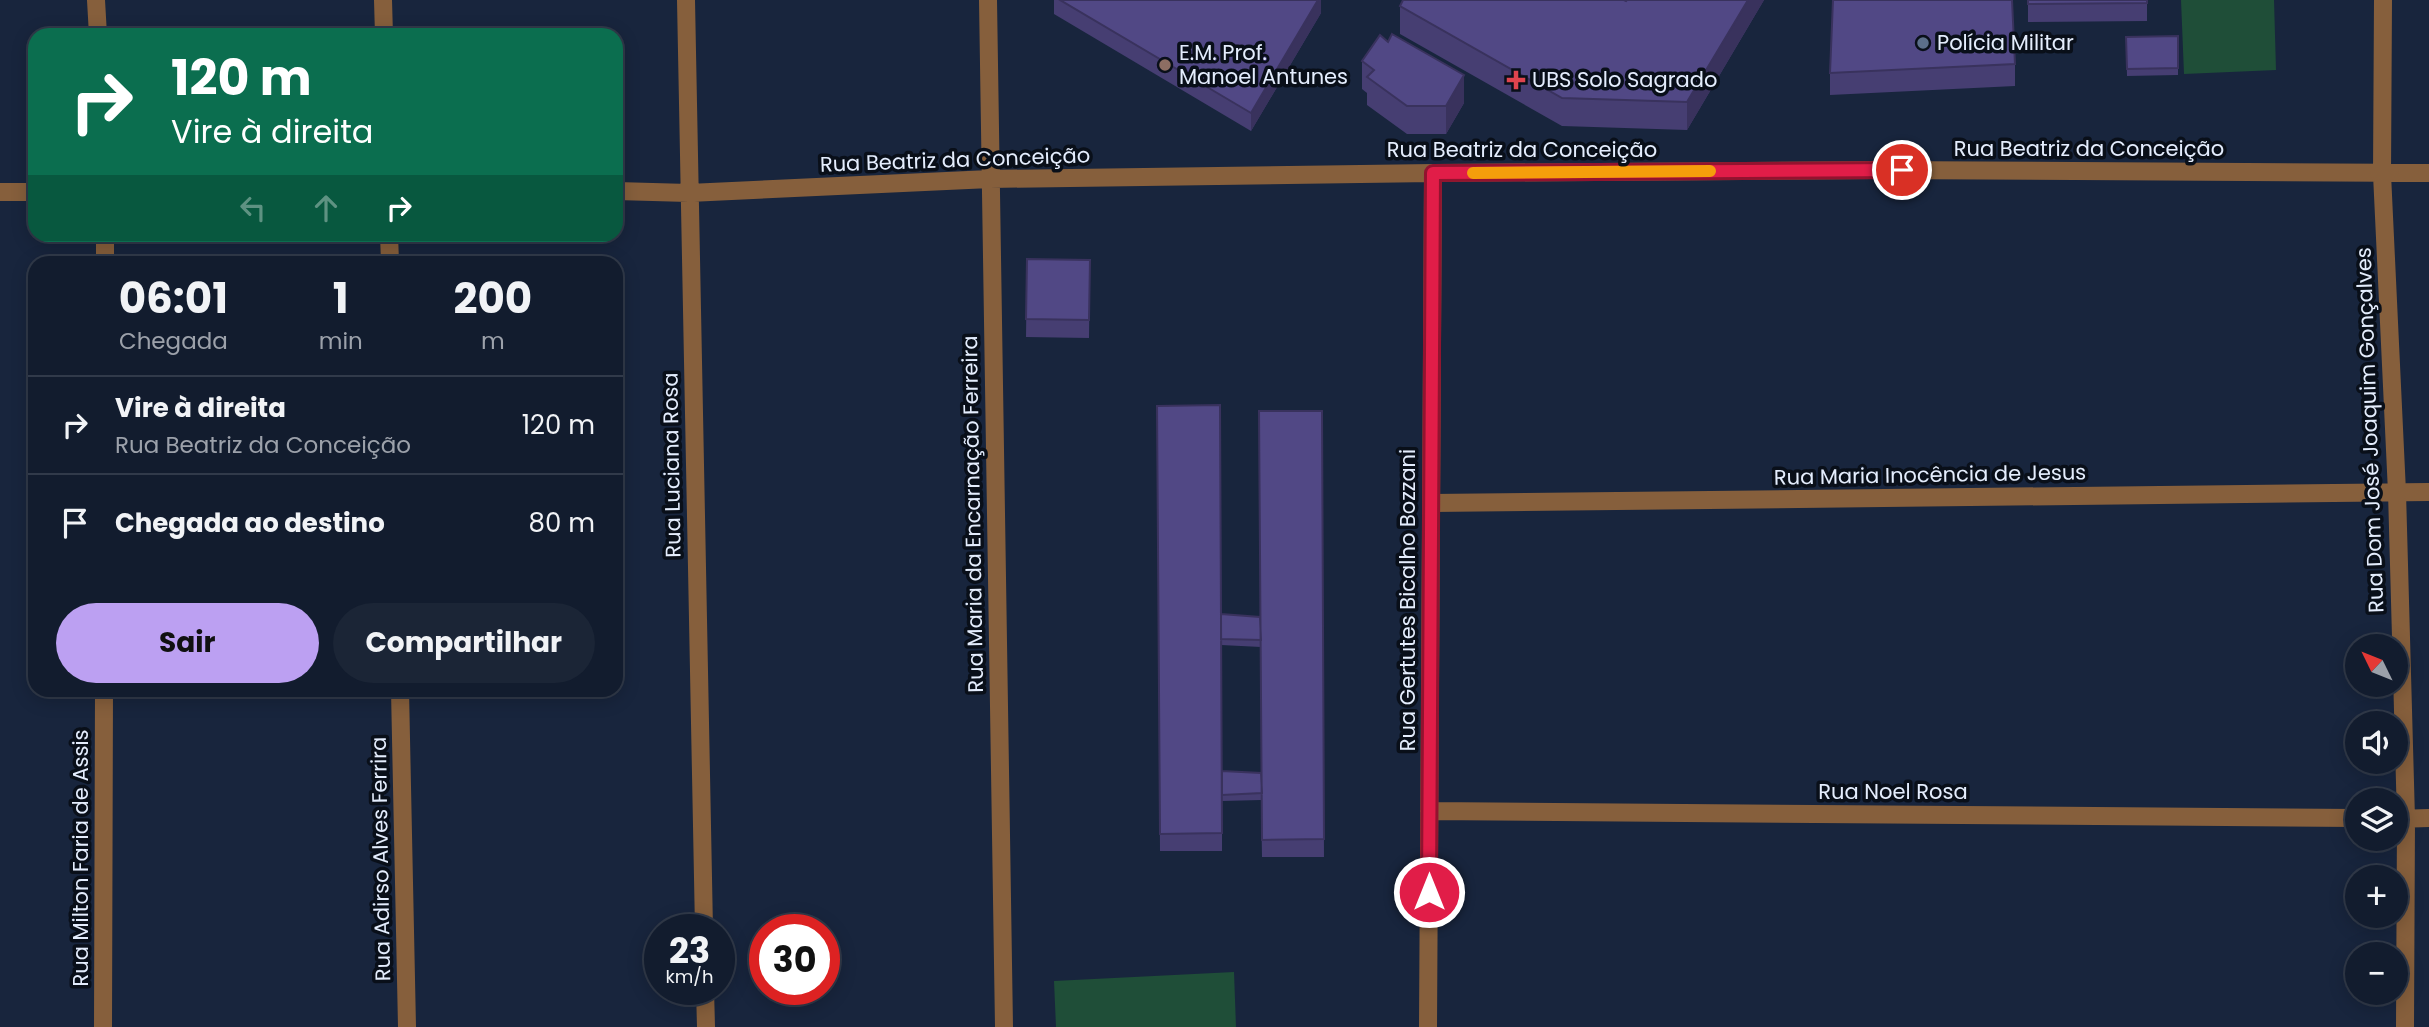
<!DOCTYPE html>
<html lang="pt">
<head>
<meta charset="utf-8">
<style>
	body { margin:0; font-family:Poppins,sans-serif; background:#1b2536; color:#f1f3f6; height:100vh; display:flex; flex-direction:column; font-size:26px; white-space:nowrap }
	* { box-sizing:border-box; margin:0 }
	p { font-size:23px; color:#9ca1aa }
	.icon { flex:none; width:38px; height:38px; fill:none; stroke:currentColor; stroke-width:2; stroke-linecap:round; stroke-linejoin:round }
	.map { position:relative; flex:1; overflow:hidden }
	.details { position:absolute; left:28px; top:256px; width:595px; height:441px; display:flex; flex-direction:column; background:#121c2e; border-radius:21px; box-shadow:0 4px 18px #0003,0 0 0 2px #313a4a }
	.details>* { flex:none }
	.banner { position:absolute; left:28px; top:28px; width:595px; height:214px; border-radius:21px; box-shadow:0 4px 18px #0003,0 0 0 2px #313a4a; background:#0b6e4f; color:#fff; overflow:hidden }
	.needle { width:46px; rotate:313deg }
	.tools { position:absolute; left:2345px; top:634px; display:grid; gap:14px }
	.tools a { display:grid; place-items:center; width:63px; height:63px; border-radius:50%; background:#121c2e; box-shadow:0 4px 18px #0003,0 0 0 2px #313a4a; font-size:35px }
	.speed { position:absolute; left:644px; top:914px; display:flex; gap:14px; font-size:35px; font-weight:700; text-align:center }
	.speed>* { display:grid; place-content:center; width:91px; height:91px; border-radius:50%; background:#121c2e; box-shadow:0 4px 18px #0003,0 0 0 2px #313a4a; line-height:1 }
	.speed small { font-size:18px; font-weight:400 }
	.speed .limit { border:10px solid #d22; background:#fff; color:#111 }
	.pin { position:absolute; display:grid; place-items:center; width:60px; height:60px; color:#fff; margin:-30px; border:4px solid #fff; border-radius:50%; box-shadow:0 2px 7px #0007 }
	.me { position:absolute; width:77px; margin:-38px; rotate:0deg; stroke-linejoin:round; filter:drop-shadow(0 0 5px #0008) }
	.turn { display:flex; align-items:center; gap:24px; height:147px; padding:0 28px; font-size:32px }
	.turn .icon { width:91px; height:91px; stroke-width:2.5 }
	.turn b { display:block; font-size:49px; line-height:60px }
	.lanes { display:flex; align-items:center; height:66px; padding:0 28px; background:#0003; justify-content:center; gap:35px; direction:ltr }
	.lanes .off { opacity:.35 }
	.eta { display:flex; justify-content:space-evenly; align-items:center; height:119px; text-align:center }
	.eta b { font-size:42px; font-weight:700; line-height:49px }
	.primary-button { display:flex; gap:14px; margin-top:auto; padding:14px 28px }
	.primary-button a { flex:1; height:80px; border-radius:42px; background:#bca0f2; color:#111; font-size:28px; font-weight:700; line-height:80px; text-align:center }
	.primary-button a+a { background:#1b2536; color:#f1f3f6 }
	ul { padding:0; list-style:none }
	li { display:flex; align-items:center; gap:21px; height:98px; padding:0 28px; border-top:2px solid #313a4a }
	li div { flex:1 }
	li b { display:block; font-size:26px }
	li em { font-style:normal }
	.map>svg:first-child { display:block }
</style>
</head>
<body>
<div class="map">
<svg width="2429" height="1027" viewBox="0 0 2429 1027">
	<rect width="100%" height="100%" fill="#18253d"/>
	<path fill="#1f4e38" d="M2181 0H2274L2276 70 2184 74Z
		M1234 972 1236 1027H1056L1054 981Z"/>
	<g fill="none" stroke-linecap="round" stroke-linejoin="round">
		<path stroke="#865f3c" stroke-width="18" d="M96 0 98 35
			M383 0 384 35
			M686 0 704 929
			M988 0 1004 1027
			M2383 0 2382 174 2397 492 2406 819 2405 1027
			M616 191 689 193 990 179 1433 173 1876 170 2429 173
			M0 192H35
			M389 234 390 262
			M105 262V234
			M1432 503 2429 492
			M400 690 407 1027
			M1429 811 2357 818
			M2396 819 2429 818
			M705 989 706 1027
			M103 1027 104 690
			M1428 1027 1433 173"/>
	</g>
	<path fill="#463e72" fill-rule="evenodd" d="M1054 0H1321V13L1251 131 1054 14Z
		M1627 0H1764L1687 130 1562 126 1400 34V6L1626 1Z
		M2028 0H2147V21L2028 22Z
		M2178 36V75L2127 76 2126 37Z
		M1388 42 1464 103 1446 134H1407L1367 105V93L1362 89V61Z
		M2015 64V86L1830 95V73Z
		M1027 259 1090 260 1089 338 1026 337Z
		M1157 406 1221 614 1260 617 1322 411 1324 857H1262L1261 800 1222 801V789V851H1160ZM1221 645 1261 647V773L1222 771Z"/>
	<path fill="#39325d" d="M1318 0H1321V13L1251 131V113Z
		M1748 0H1764L1687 130V102Z
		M1464 75V103L1446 134V106Z"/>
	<path fill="#514885" stroke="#39325d" stroke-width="2" d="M1060 0H1318L1251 113Z
		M1403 0H1624L1626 1 1627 0H1748L1687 102 1562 98 1400 6Z
		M1833 0H2012L2015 64 1830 73Z
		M2028 0H2147V3L2028 4Z
		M1392 34 1464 75 1446 106H1407L1367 77 1374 70 1362 61 1380 35 1388 42Z
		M2178 36V68L2127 69 2126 37Z
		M1027 259 1090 260 1089 320 1026 319Z
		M1220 405 1222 833 1160 834 1157 406Z
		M1259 411H1322L1324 839 1262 840Z
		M1221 614 1260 617 1261 640 1221 639Z
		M1222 771 1261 773 1262 793 1222 795Z"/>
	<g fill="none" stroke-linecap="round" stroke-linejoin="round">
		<g stroke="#92132f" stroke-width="18">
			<path id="route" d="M1429 892 1433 173 1902 170"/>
		</g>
		<use href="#route" stroke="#e11d48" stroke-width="12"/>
		<path stroke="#f59e0b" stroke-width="12" d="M1473 173 1710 171"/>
	</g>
	<circle fill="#5c6f8a" stroke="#090f19" stroke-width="2.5" cx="1923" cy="43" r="7"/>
	<circle fill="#8d6e63" stroke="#090f19" stroke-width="2.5" cx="1165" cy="65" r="7"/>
	<path fill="#e0444e" stroke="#090f19" stroke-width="2.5" d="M1512.5 69.5h7v7h7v7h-7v7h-7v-7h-7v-7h7z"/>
	<g text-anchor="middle" stroke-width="7" stroke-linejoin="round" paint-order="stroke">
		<g font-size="21" fill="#e4edfd" stroke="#090f19" text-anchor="start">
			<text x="1937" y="50">Polícia Militar</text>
			<text x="1179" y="60">E.M. Prof.<tspan x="1179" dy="24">Manoel Antunes</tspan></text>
			<text x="1532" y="87">UBS Solo Sagrado</text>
		</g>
		<g font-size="21" fill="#e4edfd" stroke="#090f19">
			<text x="2089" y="156">Rua Beatriz da Conceição</text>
			<text x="1522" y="157">Rua Beatriz da Conceição</text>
			<text transform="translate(955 160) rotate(-2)" y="7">Rua Beatriz da Conceição</text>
			<text transform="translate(2370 430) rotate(-92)" y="7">Rua Dom José Joaquim Gonçalves</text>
			<text transform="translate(672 465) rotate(-91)" y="7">Rua Luciana Rosa</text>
			<text transform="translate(1930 475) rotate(-1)" y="7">Rua Maria Inocência de Jesus</text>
			<text transform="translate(973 514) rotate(-91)" y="7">Rua Maria da Encarnação Ferreira</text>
			<text transform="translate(1408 600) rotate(-90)" y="7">Rua Gertutes Bicalho Bozzani</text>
			<text x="1893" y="799">Rua Noel Rosa</text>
			<text transform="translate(81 858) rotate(-90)" y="7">Rua Milton Faria de Assis</text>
			<text transform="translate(381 859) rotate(-91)" y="7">Rua Adirso Alves Ferrira</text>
		</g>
	</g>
</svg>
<div class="tools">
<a><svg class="needle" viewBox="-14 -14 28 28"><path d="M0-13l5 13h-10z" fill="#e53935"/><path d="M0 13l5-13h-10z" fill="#9ca1aa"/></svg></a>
<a><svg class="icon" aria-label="sound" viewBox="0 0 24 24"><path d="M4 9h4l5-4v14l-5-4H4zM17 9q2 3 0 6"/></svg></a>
<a><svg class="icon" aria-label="layers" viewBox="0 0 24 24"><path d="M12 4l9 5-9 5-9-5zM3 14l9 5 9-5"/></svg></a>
<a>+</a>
<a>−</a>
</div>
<div class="speed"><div>23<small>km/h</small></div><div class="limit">30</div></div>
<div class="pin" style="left:1902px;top:170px;background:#d93025"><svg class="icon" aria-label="arrive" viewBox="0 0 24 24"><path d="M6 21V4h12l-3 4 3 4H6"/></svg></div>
<svg class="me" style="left:1429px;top:892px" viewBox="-20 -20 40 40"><circle r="17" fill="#e11d48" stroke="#fff" stroke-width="3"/><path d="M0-11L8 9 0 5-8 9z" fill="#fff"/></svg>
<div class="banner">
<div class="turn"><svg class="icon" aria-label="right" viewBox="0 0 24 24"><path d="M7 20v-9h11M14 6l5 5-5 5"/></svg><div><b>120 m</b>Vire à direita</div></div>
<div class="lanes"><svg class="icon off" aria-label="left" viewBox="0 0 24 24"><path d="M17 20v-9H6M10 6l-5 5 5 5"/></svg><svg class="icon off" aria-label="ahead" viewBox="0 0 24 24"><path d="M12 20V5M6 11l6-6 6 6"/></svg><svg class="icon" aria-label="right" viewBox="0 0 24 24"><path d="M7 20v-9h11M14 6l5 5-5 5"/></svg></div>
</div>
<section class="details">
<div class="eta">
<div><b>06:01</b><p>Chegada</p></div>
<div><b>1</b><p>min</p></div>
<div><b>200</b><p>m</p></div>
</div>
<ul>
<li><svg class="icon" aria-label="right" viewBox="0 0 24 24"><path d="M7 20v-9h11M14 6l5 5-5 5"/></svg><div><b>Vire à direita</b><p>Rua Beatriz da Conceição</p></div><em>120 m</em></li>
<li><svg class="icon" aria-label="arrive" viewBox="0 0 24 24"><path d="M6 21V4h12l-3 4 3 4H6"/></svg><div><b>Chegada ao destino</b></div><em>80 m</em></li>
</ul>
<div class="primary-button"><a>Sair</a><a>Compartilhar</a></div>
</section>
</div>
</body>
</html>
